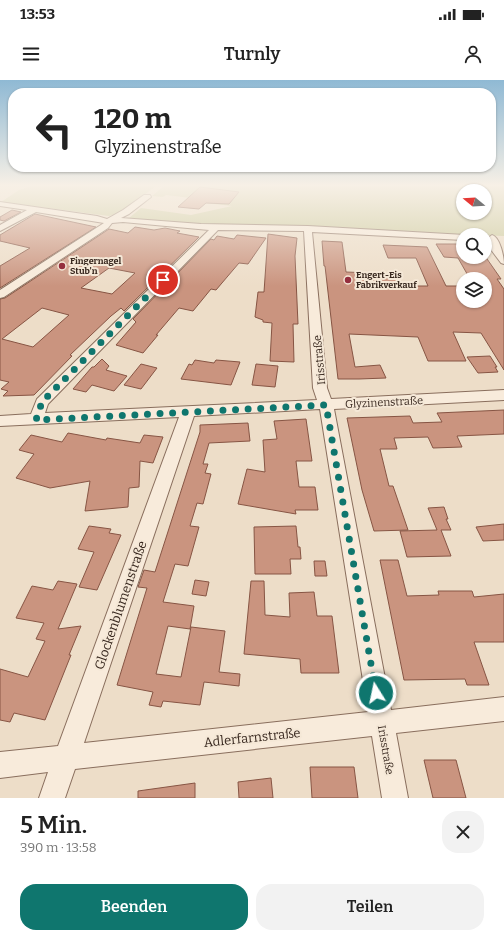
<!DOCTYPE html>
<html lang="de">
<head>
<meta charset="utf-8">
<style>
	body { margin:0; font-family:Bitter,serif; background:#f2f2f2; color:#222; height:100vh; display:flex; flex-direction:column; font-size:15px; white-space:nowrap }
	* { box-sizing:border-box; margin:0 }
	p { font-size:13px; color:#767676 }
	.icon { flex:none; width:22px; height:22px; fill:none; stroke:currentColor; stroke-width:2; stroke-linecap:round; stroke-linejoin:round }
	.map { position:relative; height:718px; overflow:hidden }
	.side { display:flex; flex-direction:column; background:#fff; flex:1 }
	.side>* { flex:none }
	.top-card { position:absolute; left:8px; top:8px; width:488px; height:84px; border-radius:16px; box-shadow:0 1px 3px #0004; background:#fff; color:#222; overflow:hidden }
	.needle { width:26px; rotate:288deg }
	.fabs { position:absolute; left:456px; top:104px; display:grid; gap:8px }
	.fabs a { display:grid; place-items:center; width:36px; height:36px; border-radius:50%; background:#fff; box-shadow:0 1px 3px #0004; font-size:20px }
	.pin { position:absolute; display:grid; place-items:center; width:34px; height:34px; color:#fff; margin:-17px; border:2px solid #fff; border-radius:50%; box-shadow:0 1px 4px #0007 }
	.me { position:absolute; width:44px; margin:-22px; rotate:350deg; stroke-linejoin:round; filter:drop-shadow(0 0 3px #0008) }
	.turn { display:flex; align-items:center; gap:14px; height:84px; padding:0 20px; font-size:18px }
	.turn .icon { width:52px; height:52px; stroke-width:2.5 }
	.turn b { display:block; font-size:28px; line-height:34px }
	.round { display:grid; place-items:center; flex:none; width:42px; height:42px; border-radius:16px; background:#f2f2f2 }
	.headline { display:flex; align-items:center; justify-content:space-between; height:68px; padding:0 20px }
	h1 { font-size:24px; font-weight:600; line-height:30px }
	.cta { display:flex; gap:8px; margin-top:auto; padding:8px 20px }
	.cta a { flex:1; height:46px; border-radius:16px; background:#0f766e; color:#fff; font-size:16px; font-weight:600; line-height:46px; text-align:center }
	.cta a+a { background:#f2f2f2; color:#222 }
	.status { display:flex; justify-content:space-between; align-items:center; height:28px; padding:0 20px; background:#fff; direction:ltr }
	.status svg { height:11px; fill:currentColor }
	header { display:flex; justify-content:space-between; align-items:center; height:52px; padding:0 20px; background:#fff; font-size:18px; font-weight:600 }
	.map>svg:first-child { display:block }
</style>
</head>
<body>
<div class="status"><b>13:53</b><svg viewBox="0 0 49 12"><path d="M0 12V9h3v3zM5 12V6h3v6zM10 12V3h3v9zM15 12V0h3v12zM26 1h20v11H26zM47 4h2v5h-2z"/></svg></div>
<header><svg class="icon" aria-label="menu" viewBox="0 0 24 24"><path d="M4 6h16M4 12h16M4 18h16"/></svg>Turnly<svg class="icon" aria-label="person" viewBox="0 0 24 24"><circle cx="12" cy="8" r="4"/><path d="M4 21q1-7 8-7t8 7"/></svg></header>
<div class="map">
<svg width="504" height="718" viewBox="0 0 504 718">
	<rect width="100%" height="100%" fill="#edddc8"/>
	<path fill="#cbca9c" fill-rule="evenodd" d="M32 106H156L122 132 109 136 1 122 19 110Z
		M164 106H504V156L199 145 129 138 141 128 191 135 232 126 205 123 207 120 166 115 163 117 152 116ZM463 111H485V133H463Z"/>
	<path fill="#ca947f" stroke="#875544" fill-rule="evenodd" d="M200 107 239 112 229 124 206 123 199 129 178 127Z
		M12 130 21 132 4 141 0 140V137Z
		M35 134 96 147 0 208V186L30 168 0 161V155Z
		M135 147 154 150 165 148 180 151 177 153 199 157 124 231 121 228 111 236 70 275 72 276 34 315 3 316 8 311 1 309 9 302 0 300V219L5 218 109 149 128 153ZM109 188 135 193 112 214 81 208ZM42 228 69 235 33 267 2 259Z
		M268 154 297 158 295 176 298 244H293L294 282 270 281 272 243 263 242V240L255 237 258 212H264Z
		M237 155 266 158 248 184 239 183 216 210 211 209 193 231 179 228 156 255H158L143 273 116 265 136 242 133 239 211 159 214 160 217 156 234 159Z
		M322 161 342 162 346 192 396 194 399 206H428L416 178H388L383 165 427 167 446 206H463V221H485V199H470L458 178 444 177 436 164H463V177L485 176 501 199H497L504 209V290L481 253 453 252 466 281H428L418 257 349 254 355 287 380 285 386 298 359 299H338L325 186H324Z
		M490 276 497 287H495L498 292 478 293 467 277Z
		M102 279 109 286 106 290 127 296 114 311 92 305 86 312 73 309 92 287H94Z
		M195 280 214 283 216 280 240 282 231 305 181 299 189 284 192 285Z
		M141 284 157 288 141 309 124 305Z
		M256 284 278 286 275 307 252 305Z
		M504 330V354L457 356 462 367 433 368 428 357 394 358 397 369H380L389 406H393L408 450 374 451 362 410 347 338 410 336 413 343 442 342 437 333Z
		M306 339 312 381H296L299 407H315L318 430H295L296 434 238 424 247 389 265 392 263 360 277 359 274 341Z
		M248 343 250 361 209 363 203 384H208L205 393 211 394 203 424 197 423 190 446 199 447 188 486 175 484 163 522 194 526 190 549 168 546 156 594 181 597 191 547 225 551 219 592 240 594 239 606 204 602 200 625 163 621 161 627 149 625 153 612 117 605 147 508 138 507 144 490 155 492 200 352V345Z
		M68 353 106 360 107 358 140 363 144 355 163 357 153 383 140 381 139 407 129 408 128 427 85 431 90 401 50 408 16 398 34 374 19 370 31 355 62 362Z
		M444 427 448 439H446L451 450H441L451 476 407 477 400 451 437 450 428 428Z
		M504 444V460L483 461 476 447Z
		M89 446 111 449 109 453 121 455 97 510 79 507 94 472 78 469Z
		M296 446 298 467H300L301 479H290L291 494H255L254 447Z
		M380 480H398L407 516 439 515 438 511H472L474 517 504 514V562H474L489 605H467L465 599 404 600Z
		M314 481H325L327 496H315Z
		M195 500 209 502 206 516 192 514Z
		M58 501 77 504 58 549 81 546 69 575H71L45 640 14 633 10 642 0 640V589L28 597 45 561 36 559 44 543 16 538 32 506 53 510Z
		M251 501H264L265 535 290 537 289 513 314 512 317 536H332L339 593H301L300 579 244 574Z
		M424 680H456L466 718H433Z
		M310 687H354L358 718H312Z
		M271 698 273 718H239L238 702Z
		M195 703V718H138V711Z"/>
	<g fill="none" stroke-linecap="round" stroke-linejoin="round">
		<g stroke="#896e5d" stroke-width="2">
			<path id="minor" d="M144 115H150L151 117 129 134 121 138 201 144 308 146 465 155H463V160L312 152 327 308 331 319 504 310V320L334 329 391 630 504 617V641L396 653 408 718H382L372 656 75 689 65 718H39L48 692 0 698V672L58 666 179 337 0 346V336L31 334 37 319 209 150 123 142 112 143 108 148 4 217 0 218V210L104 143 36 132 0 151V145L27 130 0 126V122L97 136 107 139 123 130ZM218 150 304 151 313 308 317 320 45 333 48 324ZM320 329 368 632 84 663 194 336Z
				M492 155C500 157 504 177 504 184L501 183 492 171 488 158Z"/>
		</g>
		<use href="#minor" fill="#f8ebdb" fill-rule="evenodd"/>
	</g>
	<linearGradient id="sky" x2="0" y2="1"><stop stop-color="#8fb9d4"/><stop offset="0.51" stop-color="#f7f0e6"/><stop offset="1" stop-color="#f7f0e6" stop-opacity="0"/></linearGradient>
	<rect width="504" height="206" fill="url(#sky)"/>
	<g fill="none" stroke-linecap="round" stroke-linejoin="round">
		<path stroke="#0f766e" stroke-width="7" stroke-dasharray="0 12.6" d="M163 200 42 322 36 340 326 325 376 613"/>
	</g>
	<g fill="#952f3e" stroke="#f5e8d7" stroke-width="1.5">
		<circle cx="62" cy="186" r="4"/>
		<circle cx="348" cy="200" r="4"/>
	</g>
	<g text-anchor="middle" stroke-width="4" stroke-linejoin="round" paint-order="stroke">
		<g font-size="9" font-weight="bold" fill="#392920" stroke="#f5e8d7" text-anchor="start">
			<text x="70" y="184">Fingernagel<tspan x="70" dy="10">Stub'n</tspan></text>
			<text x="356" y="198">Engert-Eis<tspan x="356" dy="10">Fabrikverkauf</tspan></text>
		</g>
		<g font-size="11" fill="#392920" stroke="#f5e8d7">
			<text transform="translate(319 280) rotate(-95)" y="4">Irisstraße</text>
			<text transform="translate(384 322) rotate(-3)" y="4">Glyzinenstraße</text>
			<text transform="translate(386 670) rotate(80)" y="4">Irisstraße</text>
		</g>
		<g font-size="13" fill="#392920" stroke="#f5e8d7">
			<text transform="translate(120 525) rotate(-71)" y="5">Glockenblumenstraße</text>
			<text transform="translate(252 657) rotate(-6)" y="5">Adlerfarnstraße</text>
		</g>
	</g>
</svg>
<div class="fabs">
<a><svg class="needle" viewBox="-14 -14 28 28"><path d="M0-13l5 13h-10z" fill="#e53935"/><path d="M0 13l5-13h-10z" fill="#767676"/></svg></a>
<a><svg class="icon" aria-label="search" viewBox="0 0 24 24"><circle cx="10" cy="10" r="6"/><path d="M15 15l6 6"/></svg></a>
<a><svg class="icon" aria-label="layers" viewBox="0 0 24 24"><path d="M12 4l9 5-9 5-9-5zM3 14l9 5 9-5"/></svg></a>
</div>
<div class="pin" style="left:163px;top:200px;background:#d93025"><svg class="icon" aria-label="arrive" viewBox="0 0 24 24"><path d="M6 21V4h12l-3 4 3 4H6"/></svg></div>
<svg class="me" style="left:376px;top:613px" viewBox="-20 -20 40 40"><circle r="17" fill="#0f766e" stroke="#fff" stroke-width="3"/><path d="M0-11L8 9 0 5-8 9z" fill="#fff"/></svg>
<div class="top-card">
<div class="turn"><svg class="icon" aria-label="left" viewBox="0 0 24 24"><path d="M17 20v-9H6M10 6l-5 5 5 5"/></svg><div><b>120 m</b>Glyzinenstraße</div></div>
</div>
</div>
<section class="side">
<div class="headline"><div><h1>5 Min.</h1><p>390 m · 13:58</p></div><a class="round"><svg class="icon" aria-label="close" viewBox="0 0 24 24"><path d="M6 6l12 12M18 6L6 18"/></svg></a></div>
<div class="cta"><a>Beenden</a><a>Teilen</a></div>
</section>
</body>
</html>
